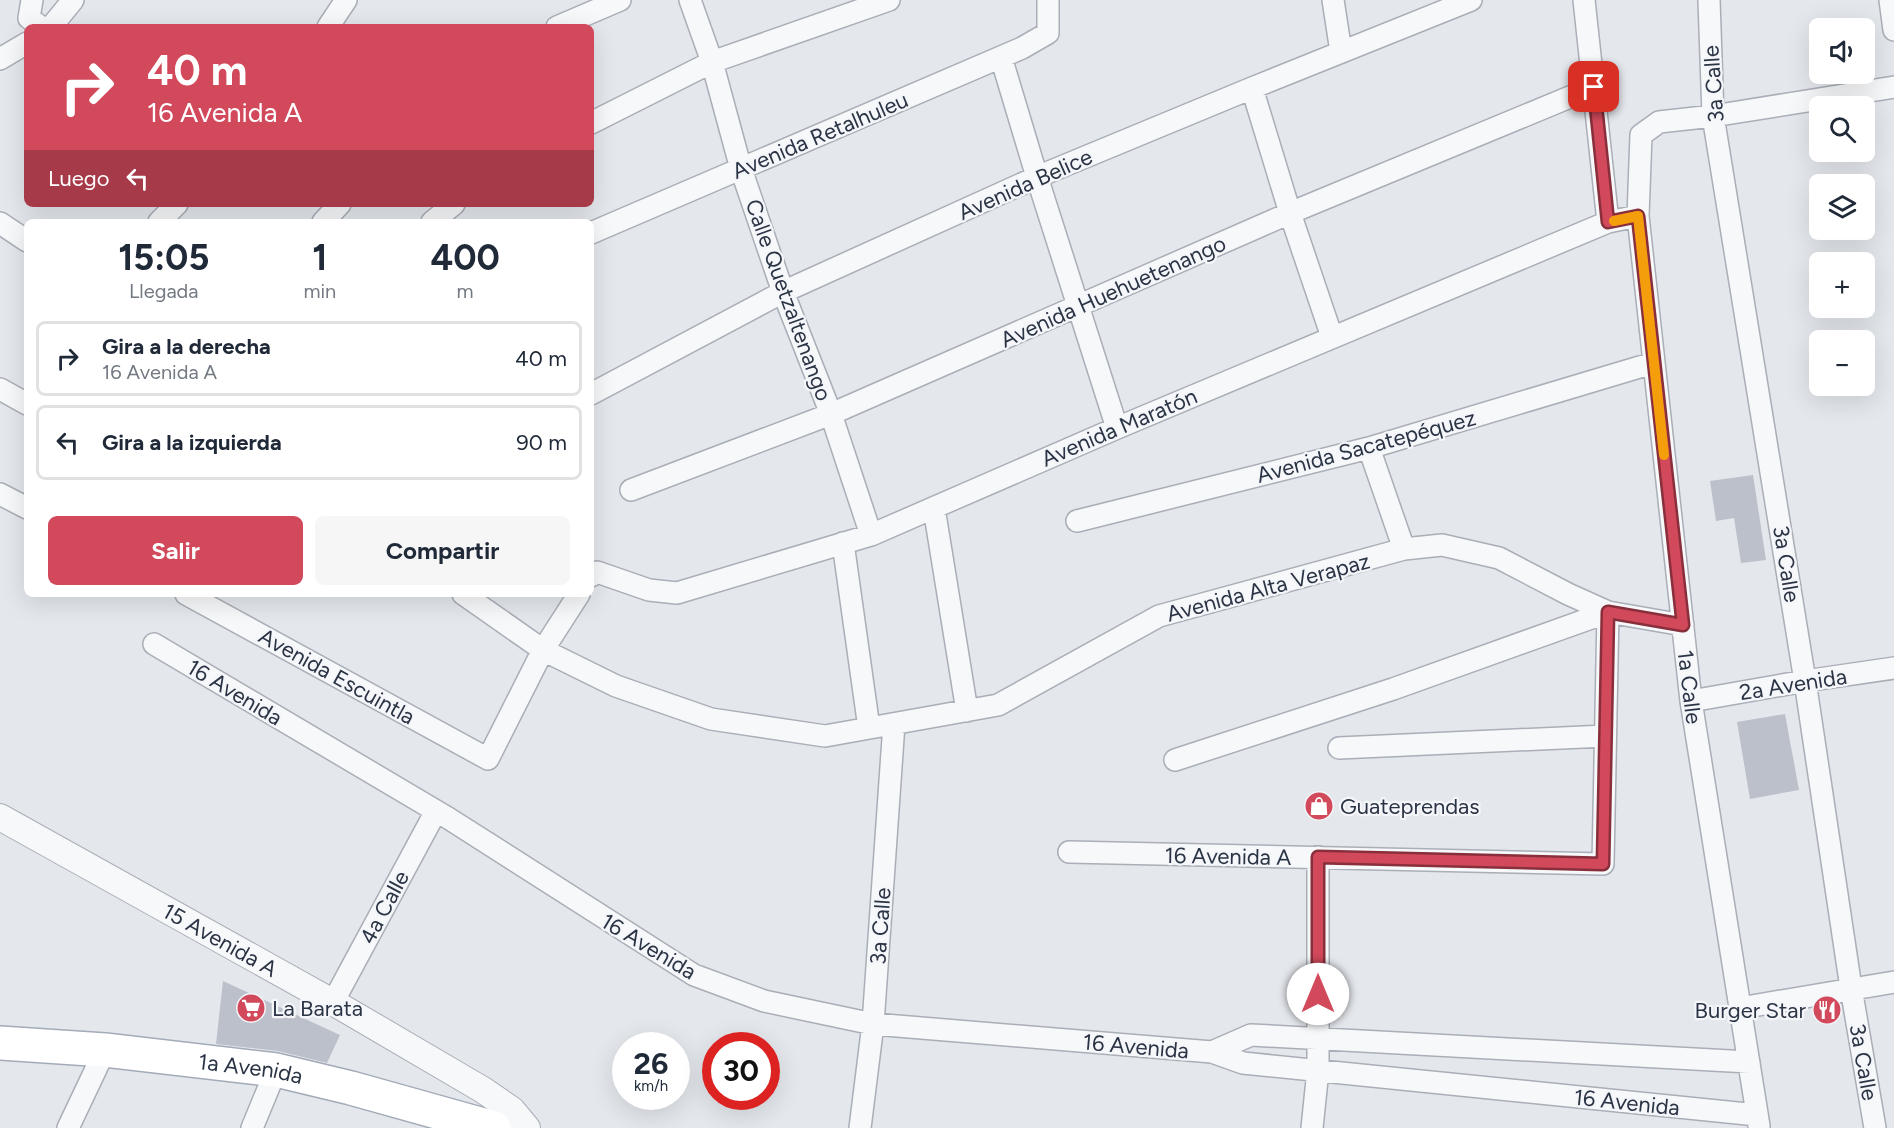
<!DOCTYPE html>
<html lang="es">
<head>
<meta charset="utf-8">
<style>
	body { margin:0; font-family:Figtree,sans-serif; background:#f6f6f7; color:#1f2937; height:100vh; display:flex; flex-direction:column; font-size:22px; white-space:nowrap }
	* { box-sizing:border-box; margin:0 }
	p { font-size:20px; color:#747a83 }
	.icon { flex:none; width:33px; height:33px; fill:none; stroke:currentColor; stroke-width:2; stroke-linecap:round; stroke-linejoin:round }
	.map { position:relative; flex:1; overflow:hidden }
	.details { position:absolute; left:24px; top:219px; width:570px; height:378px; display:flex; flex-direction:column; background:#fff; border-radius:9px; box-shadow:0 6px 24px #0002 }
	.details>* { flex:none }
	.banner { position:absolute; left:24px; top:24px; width:570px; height:183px; border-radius:9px; box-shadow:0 6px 24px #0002; background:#d1495b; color:#fff; overflow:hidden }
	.buttons { position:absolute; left:1809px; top:18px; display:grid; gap:12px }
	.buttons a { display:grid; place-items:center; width:66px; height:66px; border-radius:9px; background:#fff; box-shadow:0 6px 24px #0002; font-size:30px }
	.speed { position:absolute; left:612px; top:1032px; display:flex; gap:12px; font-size:30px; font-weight:700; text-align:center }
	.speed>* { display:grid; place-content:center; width:78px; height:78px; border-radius:50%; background:#fff; box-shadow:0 6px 24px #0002; line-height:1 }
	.speed small { font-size:15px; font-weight:400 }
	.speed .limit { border:9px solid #d22; background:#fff; color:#111 }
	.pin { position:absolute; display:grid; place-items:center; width:51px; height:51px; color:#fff; margin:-26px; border-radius:12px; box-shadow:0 3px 9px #0006 }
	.me { position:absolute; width:66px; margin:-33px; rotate:0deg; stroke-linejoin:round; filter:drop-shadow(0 0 4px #0008) }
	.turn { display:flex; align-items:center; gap:21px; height:126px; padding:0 24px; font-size:27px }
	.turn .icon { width:78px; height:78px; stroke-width:2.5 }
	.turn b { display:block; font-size:42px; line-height:51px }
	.then { display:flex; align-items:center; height:57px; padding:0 24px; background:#0003; gap:12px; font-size:22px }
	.eta { display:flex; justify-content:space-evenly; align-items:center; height:102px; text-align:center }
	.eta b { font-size:36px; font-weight:700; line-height:42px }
	.action { display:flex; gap:12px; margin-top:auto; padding:12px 24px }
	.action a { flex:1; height:69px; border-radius:9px; background:#d1495b; color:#fff; font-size:24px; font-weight:700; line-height:69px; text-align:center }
	.action a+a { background:#f6f6f7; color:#1f2937 }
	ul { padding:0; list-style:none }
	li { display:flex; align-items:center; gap:18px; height:75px; margin:0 12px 9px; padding:0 12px; border:3px solid #e0e1e3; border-radius:9px }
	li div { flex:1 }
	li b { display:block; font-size:22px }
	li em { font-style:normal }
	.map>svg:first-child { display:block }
</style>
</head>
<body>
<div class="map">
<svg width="1894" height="1128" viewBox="0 0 1894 1128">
	<rect width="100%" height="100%" fill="#e4e7ec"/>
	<path fill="#bbc0ca" d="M1753 475 1766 560 1741 563 1734 518 1716 521 1710 481Z
		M1785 714 1799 790 1750 799 1737 722Z
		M223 981 340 1035 327 1063 278 1051 216 1044Z"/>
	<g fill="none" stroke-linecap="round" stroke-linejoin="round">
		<g stroke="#a9aeb7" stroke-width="24">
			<path id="minor" d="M32 0 29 18 41 27
				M690 0 712 62 741 169 783 292 831 414 871 535
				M1333 0 1341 52
				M1584 0 1608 222
				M1709 0 1713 116 1805 681 1851 988 1875 1128
				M1890 0 1894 30
				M51 27 73 0
				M328 27 346 0
				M557 27 620 0
				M1001 57 1037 177 1117 428
				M0 59 27 43
				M1252 88 1290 213 1332 337
				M591 123 712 62 889 0
				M159 222 177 204
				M323 222 340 204
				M432 222 454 204
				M0 223 27 241
				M591 233 1022 48 1048 33V0
				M0 389 27 404
				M591 394 783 292 1037 177 1252 88 1471 0
				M1369 448 1404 549
				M631 490 831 414 1290 213 1594 87
				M0 494 27 508
				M934 508 967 711
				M1077 521 1369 448 1653 363
				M843 543 869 728
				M591 576 597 572 649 590 677 593 871 535 1117 428 1608 222 1638 216
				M186 594 488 759 543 650 579 594
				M463 594 543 650 616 686 711 719 825 736 998 705 1159 616 1404 549 1442 545 1499 558 1568 594 1608 612 1683 625
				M154 644 448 818 694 975 764 1001 873 1024 1212 1052 1243 1063 1757 1115
				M1691 701 1805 681 1894 668
				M1339 748 1605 736
				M1069 852 1603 864 1608 612 1393 689 1175 760
				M332 1004 436 811
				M1740 1008 1894 982
				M1212 1052 1251 1035 1749 1062
				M1759 1126 1691 701 1638 216 1641 135 1659 122 1713 116 1894 87
				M68 1128 105 1050
				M252 1128 276 1070
				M860 1128 873 1024 894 724
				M1312 1128 1318 1070V857"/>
		</g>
		<g stroke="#a9aeb7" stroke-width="28">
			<g id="tertiary">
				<path id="s1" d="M0 817 343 1008 483 1090 512 1110 527 1128"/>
			</g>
		</g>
		<g stroke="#a3abb8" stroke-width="36">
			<g id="primary">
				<path id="s2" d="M0 1043 105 1050 276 1070 351 1088 494 1128"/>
			</g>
		</g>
		<use href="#minor" stroke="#f7f8fa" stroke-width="21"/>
		<use href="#tertiary" stroke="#f7f8fa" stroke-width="26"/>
		<use href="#primary" stroke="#fff" stroke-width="33"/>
	</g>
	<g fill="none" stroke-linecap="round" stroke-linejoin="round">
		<g stroke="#882f3b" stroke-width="15">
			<path id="route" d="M1318 994V857L1603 864 1608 612 1683 625 1638 216 1608 222 1594 87"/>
		</g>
		<use href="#route" stroke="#d1495b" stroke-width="10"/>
		<path stroke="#f59e0b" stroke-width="10" d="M1614 221 1638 216 1664 455"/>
	</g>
	<defs>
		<g id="shop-disc" transform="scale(1.5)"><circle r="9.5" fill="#d1495b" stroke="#f4f6f9"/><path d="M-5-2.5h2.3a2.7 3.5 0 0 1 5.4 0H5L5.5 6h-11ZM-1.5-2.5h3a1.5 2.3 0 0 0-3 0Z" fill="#fff"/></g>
		<g id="supermarket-disc" transform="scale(1.5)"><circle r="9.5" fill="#d1495b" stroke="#f4f6f9"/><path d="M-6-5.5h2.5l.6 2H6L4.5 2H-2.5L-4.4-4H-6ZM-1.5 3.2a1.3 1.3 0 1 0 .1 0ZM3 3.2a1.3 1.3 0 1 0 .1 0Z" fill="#fff"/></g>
		<g id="restaurant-disc" transform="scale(1.5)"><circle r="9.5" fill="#d1495b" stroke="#f4f6f9"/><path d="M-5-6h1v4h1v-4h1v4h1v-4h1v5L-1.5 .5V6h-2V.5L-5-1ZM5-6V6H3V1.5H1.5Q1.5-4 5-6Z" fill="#fff"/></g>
	</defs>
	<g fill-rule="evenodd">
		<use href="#shop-disc" x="1319" y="806"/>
		<use href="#supermarket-disc" x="251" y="1008"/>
		<use href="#restaurant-disc" x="1827" y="1010"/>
	</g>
	<g text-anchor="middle" stroke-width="4.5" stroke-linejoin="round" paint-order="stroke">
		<g font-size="22" fill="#2b3445" stroke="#f4f6f9">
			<text transform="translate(1713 84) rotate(-94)" y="8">3a Calle</text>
			<text transform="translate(820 135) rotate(-23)" y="8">Avenida Retalhuleu</text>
			<text transform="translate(1025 184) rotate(-24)" y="8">Avenida Belice</text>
			<text transform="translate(1113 291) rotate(-24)" y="8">Avenida Huehuetenango</text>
			<text transform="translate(789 300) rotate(70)" y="8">Calle Quetzaltenango</text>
			<text transform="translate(1119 427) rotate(-23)" y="8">Avenida Maratón</text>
			<text transform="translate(1366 446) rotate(-15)" y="8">Avenida Sacatepéquez</text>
			<text transform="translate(1787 564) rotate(81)" y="8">3a Calle</text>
			<text transform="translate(1268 587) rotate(-15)" y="8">Avenida Alta Verapaz</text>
			<text transform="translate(337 676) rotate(29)" y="8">Avenida Escuintla</text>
			<text transform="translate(1793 684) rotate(-9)" y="8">2a Avenida</text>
			<text transform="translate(1690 687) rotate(83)" y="8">1a Calle</text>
			<text transform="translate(235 692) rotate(31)" y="8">16 Avenida</text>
			<text transform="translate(1228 856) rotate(1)" y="8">16 Avenida A</text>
			<text transform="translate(384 907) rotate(-62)" y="8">4a Calle</text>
			<text transform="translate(880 926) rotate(-86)" y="8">3a Calle</text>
			<text dy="8" stroke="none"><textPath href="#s1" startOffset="252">15 Avenida A</textPath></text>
			<text transform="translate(649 946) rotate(31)" y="8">16 Avenida</text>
			<text transform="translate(1136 1046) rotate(5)" y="8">16 Avenida</text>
			<text transform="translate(1864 1062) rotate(80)" y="8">3a Calle</text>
			<text dy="8" stroke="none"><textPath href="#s2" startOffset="252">1a Avenida</textPath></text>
			<text transform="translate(1627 1102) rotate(6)" y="8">16 Avenida</text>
		</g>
		<g font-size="22" fill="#2b3445" stroke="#f4f6f9" text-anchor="start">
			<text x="1340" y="814">Guateprendas</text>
			<text x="272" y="1016">La Barata</text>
			<text x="1806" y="1018" text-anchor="end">Burger Star</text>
		</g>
	</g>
</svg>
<div class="buttons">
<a><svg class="icon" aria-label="sound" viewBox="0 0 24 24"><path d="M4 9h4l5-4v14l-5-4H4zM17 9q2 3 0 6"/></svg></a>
<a><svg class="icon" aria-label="search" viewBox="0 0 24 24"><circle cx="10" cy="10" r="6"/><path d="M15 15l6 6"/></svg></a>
<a><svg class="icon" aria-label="layers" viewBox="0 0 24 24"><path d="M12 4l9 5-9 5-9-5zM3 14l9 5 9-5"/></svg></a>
<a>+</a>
<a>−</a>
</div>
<div class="speed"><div>26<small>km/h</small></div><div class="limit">30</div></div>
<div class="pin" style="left:1594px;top:87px;background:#d93025"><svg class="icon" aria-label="arrive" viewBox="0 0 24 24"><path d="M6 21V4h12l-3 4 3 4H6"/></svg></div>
<svg class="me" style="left:1318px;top:994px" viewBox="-20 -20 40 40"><circle r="19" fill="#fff"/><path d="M0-13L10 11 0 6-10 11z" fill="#d1495b"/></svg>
<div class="banner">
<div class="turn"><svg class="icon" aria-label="right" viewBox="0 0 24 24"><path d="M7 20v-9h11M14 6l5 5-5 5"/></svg><div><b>40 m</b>16 Avenida A</div></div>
<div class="then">Luego<svg class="icon" aria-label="left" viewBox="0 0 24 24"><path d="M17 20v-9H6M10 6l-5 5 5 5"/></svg></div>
</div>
<section class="details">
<div class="eta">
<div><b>15:05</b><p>Llegada</p></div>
<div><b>1</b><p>min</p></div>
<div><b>400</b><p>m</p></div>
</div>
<ul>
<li><svg class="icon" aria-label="right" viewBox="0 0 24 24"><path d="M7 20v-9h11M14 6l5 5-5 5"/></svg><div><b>Gira a la derecha</b><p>16 Avenida A</p></div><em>40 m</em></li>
<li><svg class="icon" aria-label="left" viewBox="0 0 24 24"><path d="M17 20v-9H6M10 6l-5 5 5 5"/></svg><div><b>Gira a la izquierda</b></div><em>90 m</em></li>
</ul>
<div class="action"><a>Salir</a><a>Compartir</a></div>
</section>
</div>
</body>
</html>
